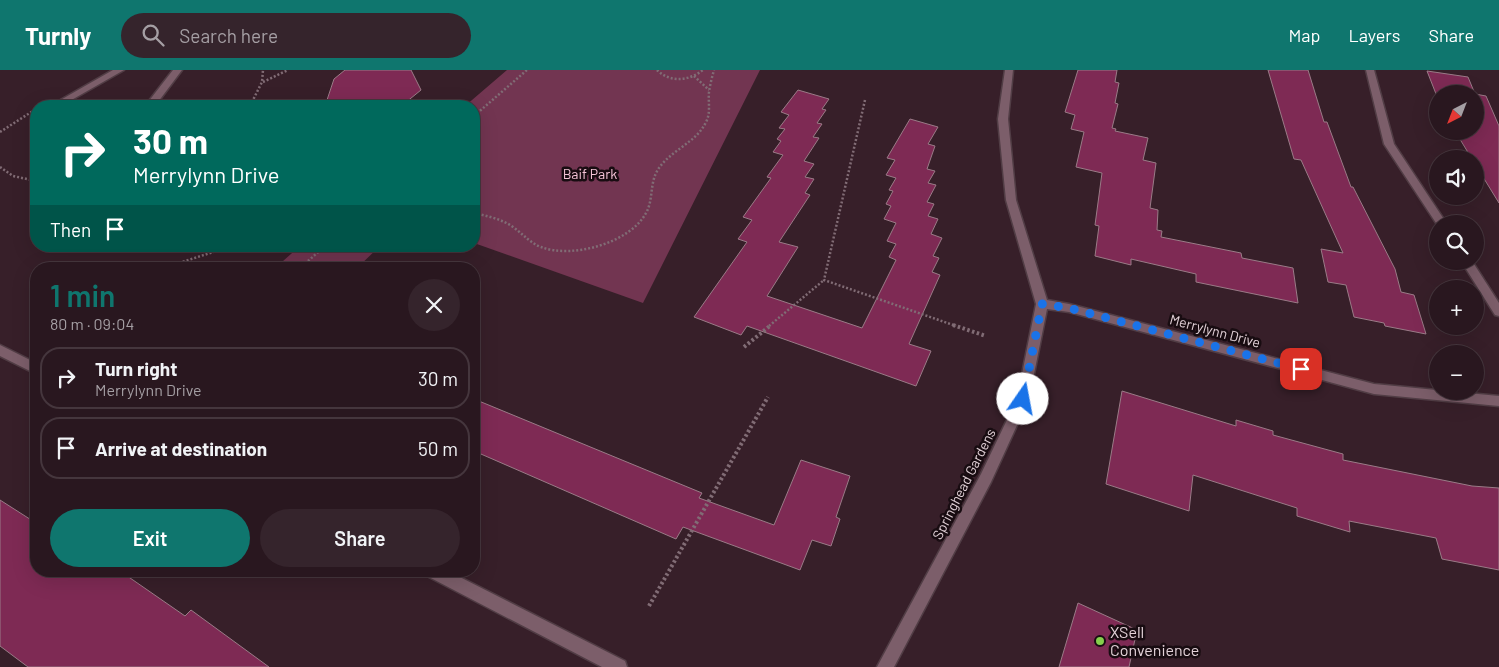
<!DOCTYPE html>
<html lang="en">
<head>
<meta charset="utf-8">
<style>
	body { margin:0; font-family:Barlow,sans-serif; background:#35242c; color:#f1f3f6; height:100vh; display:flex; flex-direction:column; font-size:19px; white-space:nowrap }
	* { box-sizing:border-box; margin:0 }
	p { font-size:16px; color:#a59fa4 }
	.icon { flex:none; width:28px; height:28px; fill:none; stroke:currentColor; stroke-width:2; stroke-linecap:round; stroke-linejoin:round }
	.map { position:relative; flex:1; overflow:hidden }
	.side { position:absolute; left:30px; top:192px; width:450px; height:315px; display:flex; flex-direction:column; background:#29171f; border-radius:20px; box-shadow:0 5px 20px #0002,0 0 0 1px #45363d }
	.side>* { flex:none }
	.banner { position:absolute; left:30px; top:30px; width:450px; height:152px; border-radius:20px; box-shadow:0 5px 20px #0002,0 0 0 1px #45363d; background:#00695c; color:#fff; overflow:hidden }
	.needle { width:32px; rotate:222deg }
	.controls { position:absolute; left:1429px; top:15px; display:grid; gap:10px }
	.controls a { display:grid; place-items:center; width:55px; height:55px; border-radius:50%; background:#29171f; box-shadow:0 5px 20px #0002,0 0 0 1px #45363d; font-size:25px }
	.pin { position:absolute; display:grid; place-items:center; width:42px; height:42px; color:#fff; margin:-21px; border-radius:10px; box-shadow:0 2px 8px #0006 }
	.me { position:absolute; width:55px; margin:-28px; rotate:12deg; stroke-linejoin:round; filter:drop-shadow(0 0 4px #0008) }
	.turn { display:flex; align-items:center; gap:18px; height:105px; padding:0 20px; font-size:22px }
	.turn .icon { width:65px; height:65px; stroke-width:2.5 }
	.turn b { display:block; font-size:35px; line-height:42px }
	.then { display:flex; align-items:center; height:48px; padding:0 20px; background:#0003; gap:10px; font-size:19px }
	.round { display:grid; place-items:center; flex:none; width:52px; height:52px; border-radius:26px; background:#35242c }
	.head { display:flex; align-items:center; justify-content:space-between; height:85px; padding:0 20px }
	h1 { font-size:30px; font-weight:600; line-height:38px; color:#0f766e }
	.button { display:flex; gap:10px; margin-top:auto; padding:10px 20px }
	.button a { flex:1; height:58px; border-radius:30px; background:#0f766e; color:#fff; font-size:20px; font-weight:600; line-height:58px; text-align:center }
	.button a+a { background:#35242c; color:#f1f3f6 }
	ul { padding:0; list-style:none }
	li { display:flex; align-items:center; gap:15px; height:62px; margin:0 10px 8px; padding:0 10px; border:2px solid #45363d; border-radius:20px }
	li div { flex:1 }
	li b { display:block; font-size:19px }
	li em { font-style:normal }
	header { display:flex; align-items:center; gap:30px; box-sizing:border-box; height:70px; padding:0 25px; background:#0f766e; color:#fff }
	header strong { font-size:24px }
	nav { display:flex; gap:28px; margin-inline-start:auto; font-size:18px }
	.search { width:350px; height:45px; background:#35242c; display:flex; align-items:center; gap:12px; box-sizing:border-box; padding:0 18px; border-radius:28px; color:#a59fa4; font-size:19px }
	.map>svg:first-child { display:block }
</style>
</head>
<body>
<header>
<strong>Turnly</strong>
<div class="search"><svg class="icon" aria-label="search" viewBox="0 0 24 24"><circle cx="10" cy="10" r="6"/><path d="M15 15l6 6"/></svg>Search here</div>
<nav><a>Map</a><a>Layers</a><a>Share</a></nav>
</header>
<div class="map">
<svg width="1499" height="597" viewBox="0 0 1499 597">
	<rect width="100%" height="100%" fill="#371f29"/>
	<path fill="#723551" d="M507 0H760L643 233 474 173V36H465Z
		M300 176H380L356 199H274Z"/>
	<path fill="#7e2a54" stroke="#9a7b87" d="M345 0H411L421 20 405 33 390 34 386 36H325L334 9Z
		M1078 0H1117L1115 12 1119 13 1115 33 1118 34 1112 58 1116 59 1115 61 1148 68 1143 90 1156 93 1150 138 1158 140 1157 160 1162 161 1161 167 1241 183 1242 188 1293 198 1298 233 1196 212V204L1131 189V195L1095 186 1099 156 1095 155 1102 103 1076 97 1084 62 1071 59 1075 45 1065 42Z
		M1268 0H1308L1324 52H1327L1351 117H1353L1395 199 1401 222 1414 225 1426 264 1385 256 1384 253 1354 247 1346 215 1328 212 1321 179 1343 183 1301 90 1294 89Z
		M1427 1 1468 7 1475 24 1486 26 1499 56V133L1475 94V89H1472L1455 61H1475V24H1438V29Z
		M798 20 829 29 822 39 826 40 817 53 822 54 813 67 819 68 804 91 814 94 805 107 814 109 805 123 810 125 779 172 798 177 767 226 862 258 896 190 889 187 896 174 887 171 896 153 884 149 891 136 886 134 893 121 889 120 896 108 886 105 895 90 887 88 910 49 938 57 928 74 935 76 927 99 935 101 928 113 936 115 927 132 934 134 928 146 938 149 931 164 942 168 933 186 939 188 932 202 940 205 909 274 931 281 916 316 747 256 741 265 694 247 747 172 738 169 752 150 743 147 771 108 767 107 783 85 773 82 781 71 777 69 785 59 779 58 789 45 781 42Z
		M1122 321 1236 356V350L1273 361V365L1343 384V390L1472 416 1499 418V500L1442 489 1436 468 1349 451 1350 462 1297 446V438L1193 405 1189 441 1106 414Z
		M474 329 702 423 699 428 774 455 801 390 850 406 836 447 840 449 831 476 812 470 800 500 683 457 676 469 474 381Z
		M0 430 36 453V501H120L185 546 191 540 269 597H28L0 576Z
		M1078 533 1137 560 1129 597H1059Z"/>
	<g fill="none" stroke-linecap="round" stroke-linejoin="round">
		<g stroke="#513d45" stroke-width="3">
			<path id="minor" d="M113 0H124L61 36H50Z
				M173 0H182L155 36H145Z
				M1005 0H1013L1008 49 1016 130 1047 230 1069 234 1374 314 1499 326V336L1374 324 1069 242 1047 239 1029 329 991 412 894 597H877L981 404 1017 329 1036 234 1006 130 998 49Z
				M1366 0H1374L1394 74 1447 154H1438V156L1384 74Z
				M1461 191H1472L1499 233V246L1495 245Z
				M0 275 36 293V304L0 286Z
				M425 501H448L625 591 627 597H602L427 506Z"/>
		</g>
		<path stroke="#816c75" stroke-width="2.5" stroke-dasharray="2 2" stroke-linecap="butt" d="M657 0C670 13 689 11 703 0
			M694 6 709 20
			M263 12 288 0
			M865 30 824 210 956 256
			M253 33 262 36
			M250 36 262 12 263 0
			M474 46 527 0
			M0 62 36 39
			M0 97 13 106 36 111
			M474 143C487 146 502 149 513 157 523 164 530 173 541 177 572 189 630 173 646 143 653 131 650 116 656 103 667 81 696 74 706 52 711 43 708 32 709 22 710 15 712 7 714 0
			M179 193 232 176
			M299 199 325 176
			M769 256 824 210"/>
		<path stroke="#816c75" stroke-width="4" stroke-dasharray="2.5 2.5" stroke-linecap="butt" d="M953 255 986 266
			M744 277 771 255
			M649 536 768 327"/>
		<use href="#minor" fill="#7c5e6a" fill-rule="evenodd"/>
	</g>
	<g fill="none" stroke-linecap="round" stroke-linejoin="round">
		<path stroke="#1a73e8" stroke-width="9" stroke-dasharray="0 16.2" d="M1023 329 1042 234 1069 238 1301 299"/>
	</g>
	<circle fill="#85cf4c" stroke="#180c11" stroke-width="2" cx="1100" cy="571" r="5"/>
	<g text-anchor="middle" stroke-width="5" stroke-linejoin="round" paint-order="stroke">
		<g font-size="14" fill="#f5c4d7" stroke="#180c11">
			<text x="590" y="109">Baif Park</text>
		</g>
		<g font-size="14" fill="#e3d2d8" stroke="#180c11">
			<text transform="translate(1215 261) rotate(15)" y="5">Merrylynn Drive</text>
			<text transform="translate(964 414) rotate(-63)" y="5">Springhead Gardens</text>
		</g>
		<g font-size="16" fill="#e3d2d8" stroke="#180c11" text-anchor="start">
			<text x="1110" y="568">XSell<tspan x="1110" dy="18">Convenience</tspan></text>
		</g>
	</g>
</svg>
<div class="controls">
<a><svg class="needle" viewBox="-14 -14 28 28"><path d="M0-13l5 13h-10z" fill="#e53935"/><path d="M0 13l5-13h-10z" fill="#a59fa4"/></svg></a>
<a><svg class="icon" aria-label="sound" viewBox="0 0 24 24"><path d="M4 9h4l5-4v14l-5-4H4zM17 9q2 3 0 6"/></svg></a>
<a><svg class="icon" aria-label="search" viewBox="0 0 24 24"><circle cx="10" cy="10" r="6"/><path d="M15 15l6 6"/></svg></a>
<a>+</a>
<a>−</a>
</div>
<div class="pin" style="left:1301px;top:299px;background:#d93025"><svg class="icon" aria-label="arrive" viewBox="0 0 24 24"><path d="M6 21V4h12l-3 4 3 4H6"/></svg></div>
<svg class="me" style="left:1023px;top:329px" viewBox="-20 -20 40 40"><circle r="19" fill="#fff"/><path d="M0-13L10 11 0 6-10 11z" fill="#1a73e8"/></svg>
<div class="banner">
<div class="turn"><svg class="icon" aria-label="right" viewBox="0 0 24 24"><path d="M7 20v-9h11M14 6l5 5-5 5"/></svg><div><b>30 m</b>Merrylynn Drive</div></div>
<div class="then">Then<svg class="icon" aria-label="arrive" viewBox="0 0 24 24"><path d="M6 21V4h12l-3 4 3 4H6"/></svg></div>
</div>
<section class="side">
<div class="head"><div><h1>1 min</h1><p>80 m · 09:04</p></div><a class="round"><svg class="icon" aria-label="close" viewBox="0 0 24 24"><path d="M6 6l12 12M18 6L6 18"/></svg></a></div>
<ul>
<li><svg class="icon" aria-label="right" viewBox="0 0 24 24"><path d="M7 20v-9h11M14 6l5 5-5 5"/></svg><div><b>Turn right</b><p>Merrylynn Drive</p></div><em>30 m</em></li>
<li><svg class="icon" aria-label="arrive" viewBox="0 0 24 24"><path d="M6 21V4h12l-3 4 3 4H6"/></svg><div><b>Arrive at destination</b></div><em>50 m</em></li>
</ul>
<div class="button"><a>Exit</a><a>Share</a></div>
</section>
</div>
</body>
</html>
